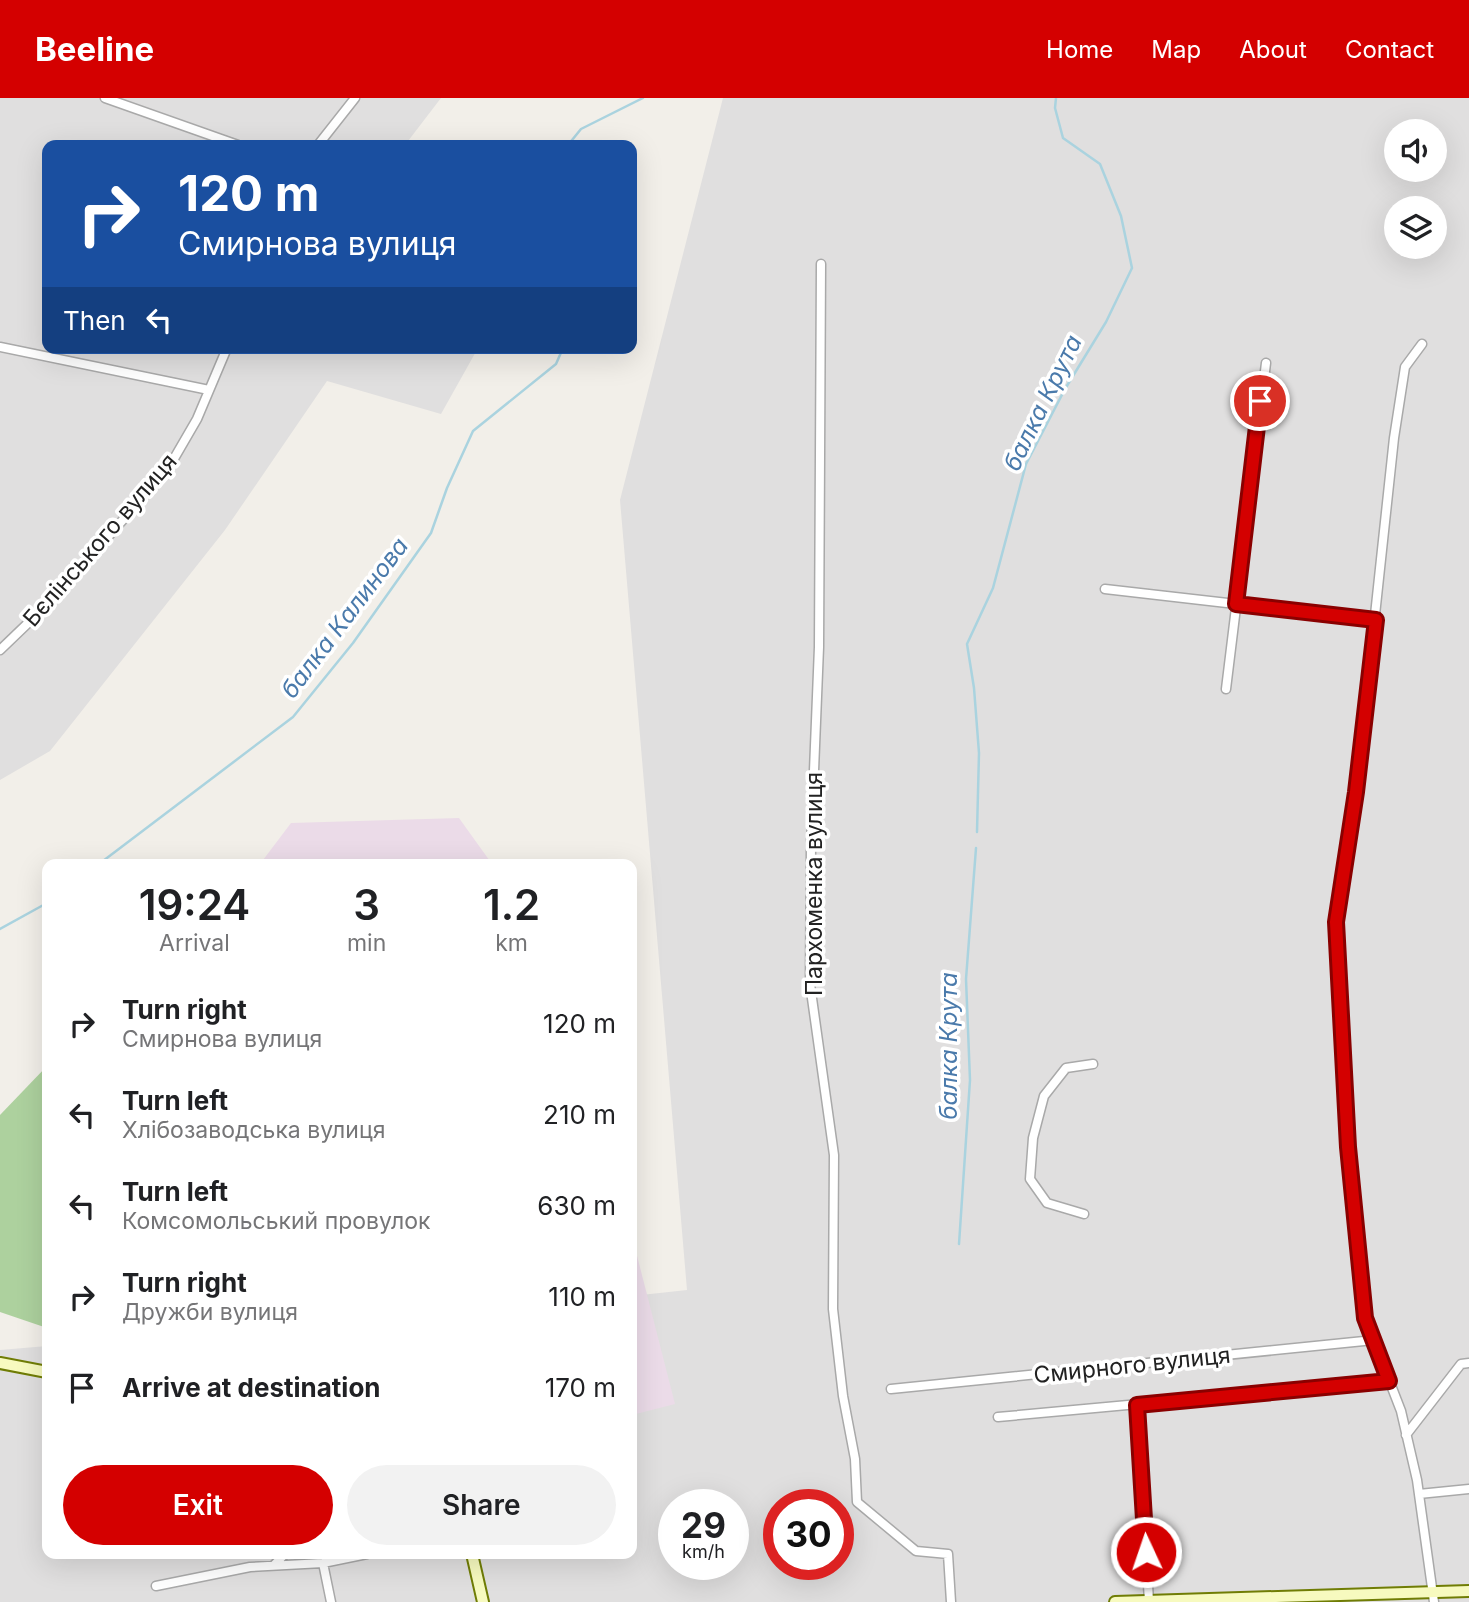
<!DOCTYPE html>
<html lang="en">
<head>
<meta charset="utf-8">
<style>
	body { margin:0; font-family:Inter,sans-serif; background:#f2f2f2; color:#202124; height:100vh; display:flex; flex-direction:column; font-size:26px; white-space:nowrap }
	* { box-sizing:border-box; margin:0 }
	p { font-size:23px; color:#757577 }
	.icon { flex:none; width:38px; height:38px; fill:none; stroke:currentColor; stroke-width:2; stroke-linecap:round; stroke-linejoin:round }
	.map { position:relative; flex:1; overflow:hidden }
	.panel { position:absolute; left:42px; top:761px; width:595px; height:700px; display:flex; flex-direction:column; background:#fff; border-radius:14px; box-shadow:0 7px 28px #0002 }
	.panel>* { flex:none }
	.hud { position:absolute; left:42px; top:42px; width:595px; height:214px; border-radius:14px; box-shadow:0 7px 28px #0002; background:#1a4fa0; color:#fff; overflow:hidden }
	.fabs { position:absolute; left:1384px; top:21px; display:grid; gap:14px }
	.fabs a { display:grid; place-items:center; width:63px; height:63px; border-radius:50%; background:#fff; box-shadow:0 7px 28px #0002; font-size:35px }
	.speed { position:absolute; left:658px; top:1391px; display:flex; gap:14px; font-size:35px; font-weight:700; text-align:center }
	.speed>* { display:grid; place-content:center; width:91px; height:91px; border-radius:50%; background:#fff; box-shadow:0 7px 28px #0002; line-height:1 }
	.speed small { font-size:18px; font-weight:400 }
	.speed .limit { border:10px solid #d22; background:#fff; color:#111 }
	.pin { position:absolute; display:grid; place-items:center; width:60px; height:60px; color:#fff; margin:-30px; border:4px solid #fff; border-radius:50%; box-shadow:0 2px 7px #0007 }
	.me { position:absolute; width:77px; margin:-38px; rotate:357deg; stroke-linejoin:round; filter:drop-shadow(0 0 5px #0008) }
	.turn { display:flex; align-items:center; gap:24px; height:147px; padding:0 21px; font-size:32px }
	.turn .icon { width:91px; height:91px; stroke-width:2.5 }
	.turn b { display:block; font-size:49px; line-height:60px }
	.then { display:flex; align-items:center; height:66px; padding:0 21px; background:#0003; gap:14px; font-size:26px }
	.eta { display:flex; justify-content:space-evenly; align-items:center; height:119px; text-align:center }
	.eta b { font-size:42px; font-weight:600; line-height:49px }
	.button { display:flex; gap:14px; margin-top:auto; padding:14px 21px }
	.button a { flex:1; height:80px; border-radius:42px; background:#d40000; color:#fff; font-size:28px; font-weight:600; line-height:80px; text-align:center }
	.button a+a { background:#f2f2f2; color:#202124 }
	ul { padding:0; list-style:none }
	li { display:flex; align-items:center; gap:21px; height:91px; padding:0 21px }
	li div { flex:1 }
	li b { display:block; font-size:26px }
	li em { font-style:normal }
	header { display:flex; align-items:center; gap:42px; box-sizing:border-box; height:98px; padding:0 35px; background:#d40000; color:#fff }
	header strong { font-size:33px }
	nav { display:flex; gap:38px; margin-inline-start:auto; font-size:24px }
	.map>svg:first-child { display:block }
</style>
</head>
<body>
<header>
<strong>Beeline</strong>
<nav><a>Home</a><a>Map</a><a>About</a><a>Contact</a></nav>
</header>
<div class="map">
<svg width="1469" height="1504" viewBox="0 0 1469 1504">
	<rect width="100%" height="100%" fill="#f2efe9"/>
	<path fill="#e0dfdf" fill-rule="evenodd" d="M0 0H441L405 47H47V250H478L441 316 327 283 225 432 50 653 0 682Z
		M723 0H1469V1504H0V1252L47 1248V1456H632V1198L687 1192 620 402ZM1396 33H1435V72H1396ZM1396 110H1435V149H1396ZM674 1407H733V1466H674ZM779 1407H838V1466H779Z"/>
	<path fill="#ebdbe8" d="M459 720 492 766H260L291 725Z
		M632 1138 675 1306 632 1317Z"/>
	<path fill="#add19e" d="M47 968V1230L0 1214V1017Z"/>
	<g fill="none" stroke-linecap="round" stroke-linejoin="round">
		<path stroke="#aad3df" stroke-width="2.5" d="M568 47 581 31 643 0
			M977 734 979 655 974 590 967 546 993 490 1026 366 1065 291 1106 224 1132 170 1121 118 1100 66 1063 40 1055 10 1056 0
			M99 766 293 619 353 545 431 435 447 390 473 333 556 266 563 250
			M0 831 47 805
			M959 1146 970 982 966 881 976 750"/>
		<g stroke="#a9a9a9" stroke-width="11">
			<path id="street" d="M105 0 238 47
				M318 47 355 0
				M821 166 819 549 811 747 810 886 834 1057 833 1211 843 1298 855 1361 857 1404 916 1453 948 1456 951 1504
				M1422 246 1405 269 1394 340 1356 694 1336 824 1348 1049 1365 1220 1401 1313 1417 1382 1434 1504
				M0 249 209 292
				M1105 491 1376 522
				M0 552 51 503 168 371 197 321 227 250
				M1226 591 1266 265
				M1084 1116 1047 1105 1030 1081 1033 1040 1044 998 1066 970 1093 966
				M891 1291 1374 1242
				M1137 1307 1149 1503
				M998 1319 1389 1283
				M1406 1337 1461 1266 1469 1265
				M1419 1396 1469 1391
				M323 1465 331 1504
				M274 1467 285 1456
				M156 1488 250 1469 323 1465 367 1456"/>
		</g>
		<g stroke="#707d05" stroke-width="14">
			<path id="secondary" d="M0 1265 47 1274
				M472 1456 483 1504
				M1115 1504 1469 1493"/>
		</g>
		<use href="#street" stroke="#fff" stroke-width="8"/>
		<use href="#secondary" stroke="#f7fabf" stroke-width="10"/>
	</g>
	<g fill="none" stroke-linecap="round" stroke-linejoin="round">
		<g stroke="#8a0000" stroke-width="18">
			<path id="route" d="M1146 1454 1137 1307 1389 1283 1365 1220 1348 1049 1336 824 1356 694 1376 522 1236 506 1260 303"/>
		</g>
		<use href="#route" stroke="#d40000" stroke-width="12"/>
	</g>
	<g text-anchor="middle" stroke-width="7" stroke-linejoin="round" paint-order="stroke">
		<g font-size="23" fill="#222" stroke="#fff">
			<text transform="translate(100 442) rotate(-49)" y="8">Бєлінського вулиця</text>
			<text transform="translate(814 786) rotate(-90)" y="8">Пархоменка вулиця</text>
			<text transform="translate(1132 1267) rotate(-6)" y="8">Смирного вулиця</text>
		</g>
		<g font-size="24" font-style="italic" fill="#4a7aab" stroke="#fff">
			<text transform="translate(1043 305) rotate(-64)" y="8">балка Крута</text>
			<text transform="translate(345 520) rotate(-53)" y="8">балка Калинова</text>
			<text transform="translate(949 948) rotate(-90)" y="8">балка Крута</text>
		</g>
	</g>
</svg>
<div class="fabs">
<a><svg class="icon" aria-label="sound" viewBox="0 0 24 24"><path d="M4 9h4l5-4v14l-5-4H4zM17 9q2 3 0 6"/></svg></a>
<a><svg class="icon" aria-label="layers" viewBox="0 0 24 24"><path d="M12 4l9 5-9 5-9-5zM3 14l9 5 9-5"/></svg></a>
</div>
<div class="speed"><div>29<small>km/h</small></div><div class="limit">30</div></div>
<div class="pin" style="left:1260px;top:303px;background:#d93025"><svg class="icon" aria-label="arrive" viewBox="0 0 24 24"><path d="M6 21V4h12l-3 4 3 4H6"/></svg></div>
<svg class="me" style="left:1146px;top:1454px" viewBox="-20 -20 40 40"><circle r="17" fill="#d40000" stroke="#fff" stroke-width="3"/><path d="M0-11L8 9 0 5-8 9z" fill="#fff"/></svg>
<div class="hud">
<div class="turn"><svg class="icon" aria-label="right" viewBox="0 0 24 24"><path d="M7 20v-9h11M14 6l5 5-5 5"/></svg><div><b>120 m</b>Смирнова вулиця</div></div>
<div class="then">Then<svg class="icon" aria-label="left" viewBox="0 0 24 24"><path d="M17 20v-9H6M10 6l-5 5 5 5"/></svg></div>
</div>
<section class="panel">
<div class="eta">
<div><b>19:24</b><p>Arrival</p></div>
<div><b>3</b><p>min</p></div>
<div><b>1.2</b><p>km</p></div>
</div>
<ul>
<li><svg class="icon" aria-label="right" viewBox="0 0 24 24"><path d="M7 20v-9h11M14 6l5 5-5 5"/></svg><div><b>Turn right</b><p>Смирнова вулиця</p></div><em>120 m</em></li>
<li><svg class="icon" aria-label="left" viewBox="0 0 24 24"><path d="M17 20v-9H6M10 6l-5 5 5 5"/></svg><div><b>Turn left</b><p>Хлібозаводська вулиця</p></div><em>210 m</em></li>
<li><svg class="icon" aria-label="left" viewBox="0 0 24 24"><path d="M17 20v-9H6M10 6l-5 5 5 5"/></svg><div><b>Turn left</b><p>Комсомольський провулок</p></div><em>630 m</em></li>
<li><svg class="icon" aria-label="right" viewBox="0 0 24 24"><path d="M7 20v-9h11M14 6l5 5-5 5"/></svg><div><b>Turn right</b><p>Дружби вулиця</p></div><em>110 m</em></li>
<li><svg class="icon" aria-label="arrive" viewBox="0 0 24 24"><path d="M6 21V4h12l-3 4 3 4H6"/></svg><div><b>Arrive at destination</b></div><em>170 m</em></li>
</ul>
<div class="button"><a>Exit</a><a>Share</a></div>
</section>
</div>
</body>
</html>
